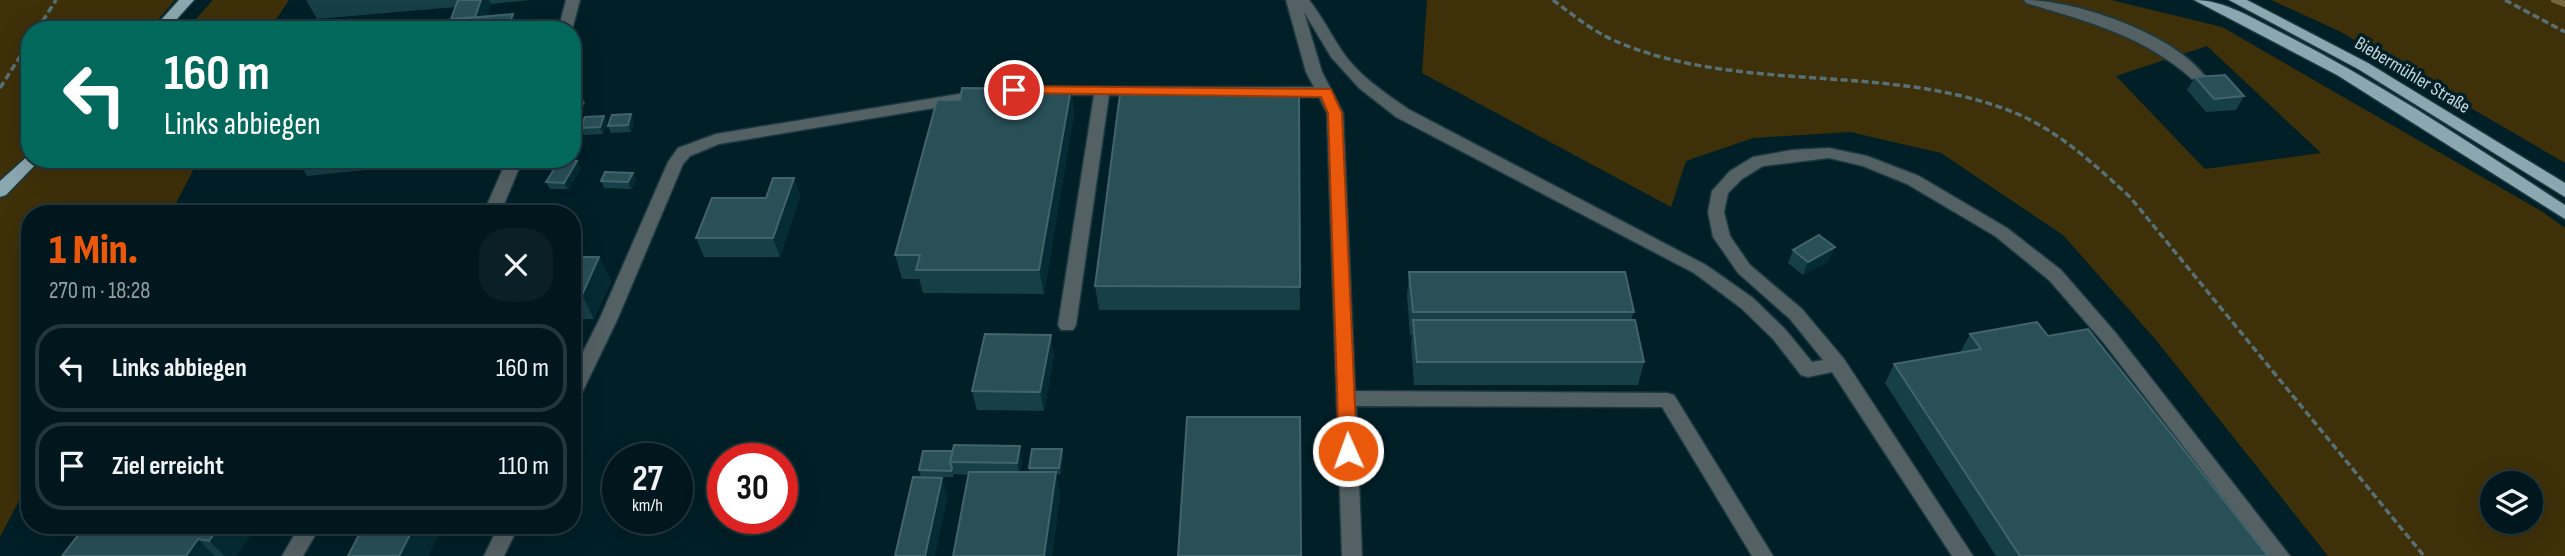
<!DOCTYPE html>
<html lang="de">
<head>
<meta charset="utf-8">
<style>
	body { margin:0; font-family:"Sofia Sans Condensed",sans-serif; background:#0a2026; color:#f1f3f6; height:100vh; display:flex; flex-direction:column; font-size:26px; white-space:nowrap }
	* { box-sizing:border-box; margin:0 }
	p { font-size:23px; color:#959fa4 }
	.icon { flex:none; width:38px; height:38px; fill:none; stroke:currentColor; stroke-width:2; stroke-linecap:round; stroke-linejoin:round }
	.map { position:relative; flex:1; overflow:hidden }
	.panel { position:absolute; left:21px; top:205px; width:560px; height:329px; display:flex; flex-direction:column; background:#00171d; border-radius:28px; box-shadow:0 7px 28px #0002,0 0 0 2px #22363b }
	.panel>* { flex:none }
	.banner { position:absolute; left:21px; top:21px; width:560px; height:147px; border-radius:28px; box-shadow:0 7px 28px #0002,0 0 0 2px #22363b; background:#00695c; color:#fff; overflow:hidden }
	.tools { position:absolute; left:2480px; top:471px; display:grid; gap:14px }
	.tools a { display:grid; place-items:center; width:63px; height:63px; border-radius:50%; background:#00171d; box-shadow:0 7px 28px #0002,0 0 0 2px #22363b; font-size:35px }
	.speed { position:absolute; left:602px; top:443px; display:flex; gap:14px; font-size:35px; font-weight:700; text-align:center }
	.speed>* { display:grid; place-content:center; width:91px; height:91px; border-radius:50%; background:#00171d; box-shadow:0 7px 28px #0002,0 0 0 2px #22363b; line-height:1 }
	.speed small { font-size:18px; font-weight:400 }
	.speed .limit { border:10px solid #d22; background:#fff; color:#111 }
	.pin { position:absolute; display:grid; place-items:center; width:60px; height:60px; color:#fff; margin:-30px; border:4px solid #fff; border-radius:50%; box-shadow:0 2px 7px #0007 }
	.me { position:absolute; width:77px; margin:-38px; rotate:358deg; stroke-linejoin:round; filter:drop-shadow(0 0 5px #0008) }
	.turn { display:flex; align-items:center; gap:24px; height:147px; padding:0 28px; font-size:32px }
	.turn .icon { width:91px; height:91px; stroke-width:2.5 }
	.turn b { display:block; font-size:49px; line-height:60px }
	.round { display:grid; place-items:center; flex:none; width:74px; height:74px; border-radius:28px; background:#0a2026 }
	.head { display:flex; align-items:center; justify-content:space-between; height:119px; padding:0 28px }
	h1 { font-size:42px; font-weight:800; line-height:52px; color:#ea580c }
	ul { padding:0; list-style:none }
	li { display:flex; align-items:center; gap:21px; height:88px; margin:0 14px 10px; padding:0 14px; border:4px solid #22363b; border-radius:28px }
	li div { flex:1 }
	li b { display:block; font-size:26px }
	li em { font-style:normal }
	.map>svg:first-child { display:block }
</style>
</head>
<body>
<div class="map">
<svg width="2565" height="556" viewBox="0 0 2565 556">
	<rect width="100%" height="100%" fill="#001f27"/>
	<path fill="#3e3009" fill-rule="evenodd" d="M0 0H175L149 30H30V159H199L171 213 30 214V480L0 537Z
		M213 0H289L269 30H186Z
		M1427 0H2111L2222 27 2543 212 2565 228V556H2328L2156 340 2063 235 1941 153 1850 132 1753 138 1686 161 1671 207 1422 73ZM2207 46 2321 153 2205 169 2116 76ZM2492 483H2530V522H2492Z
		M2271 0H2565V163L2339 31Z"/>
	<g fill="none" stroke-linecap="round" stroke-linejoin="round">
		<path stroke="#776740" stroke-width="6" d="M2554 0 2565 4"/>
		<g stroke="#1c3940" stroke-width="3">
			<path id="minor" d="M566 0H580L572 30H558Z
				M1286 0H1309C1322 16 1330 33 1342 51 1358 75 1384 92 1408 109L1706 265 1753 298 1785 329 1812 362 1823 360 1790 319 1738 273 1713 237 1708 212 1712 191 1730 171 1753 157 1792 150 1829 148 1867 156 1919 176 2007 228 2061 270 2115 332 2290 556H2268L2103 342 2049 280 1995 236 1907 184 1863 166 1829 158 1763 166 1742 179 1728 193 1724 212 1730 236 1750 265 1802 309 1844 359 1973 556H1952L1832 372 1808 377 1801 375 1773 339 1741 308 1694 273 1396 117 1359 88 1331 57 1304 12 1322 72 1343 113 1355 391 1667 393 1674 395 1773 556H1752L1662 407 1356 406 1362 556H1342L1327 113 1319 97 1109 95 1076 325 1073 330H1061L1058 325 1094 95H1049L1041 90 1044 87H1314L1306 72Z
				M2024 0C2076 0 2172 33 2205 76L2202 79H2192C2144 36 2086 21 2026 3Z
				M983 90 991 95 988 99 719 144 690 156 683 164 618 318 579 399 572 401V374L600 318 668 162 678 148 716 134Z
				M572 98 581 99 584 103 581 107 572 108Z
				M507 159H523L500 214H483Z
				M300 525H321L303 556H282Z
				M499 525H519L504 556H484Z"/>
		</g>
		<g stroke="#1c3940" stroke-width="3">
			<path id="major" d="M179 0H194L167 30H152Z
				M2194 0C2225 0 2254 19 2282 33 2381 83 2473 145 2565 205V219L2337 75Z
				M2229 0H2247L2368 63 2565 183V197L2358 69Z
				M30 154V159H39L37 163 6 195 0 197V181Z"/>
		</g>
		<path stroke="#577076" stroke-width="3.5" stroke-dasharray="7 3.5" stroke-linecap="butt" d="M1553 0C1574 16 1595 33 1620 43 1746 95 1894 61 2020 115 2062 134 2096 166 2130 197L2424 556
			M2505 0 2565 32
			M37 30 56 0
			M0 88 30 41"/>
		<use href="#minor" fill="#536064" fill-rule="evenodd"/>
		<use href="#major" fill="#8ba7af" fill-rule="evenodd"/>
	</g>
	<path fill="#163f47" d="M306 0H531L491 4 487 16 513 14 521 30H333L451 19 456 7 317 19Z
		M2195 77 2244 96 2236 110 2206 112 2187 90Z
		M1071 89 1074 113 1044 294 923 293 919 279H902L895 255 960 100Z
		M1299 95 1300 310H1099L1095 286Z
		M634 121 631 132 611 133 608 126Z
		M607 123 603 134 584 135 581 128Z
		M296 159H444L443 162 307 176Z
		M581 168 568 189H550L546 182Z
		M794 178 800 197 780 257H704L696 238 766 198Z
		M636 180 631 189 604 188 601 181Z
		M1793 250 1829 261 1803 275 1788 263Z
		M572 257H599L611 281 594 319H572Z
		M1409 272 1634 312 1631 320 1644 362 1638 385H1414L1411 344 1412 335H1410L1407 296Z
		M1970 334 2048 336 2268 556H1996L1885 383 1894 364 1960 353Z
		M1054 354 1044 411 977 410 972 391Z
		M1062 449 1063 456 1061 474H1056L1060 495 1052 556H953L969 475 954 474 953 477H921L919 470 923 451 1022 459 1020 472H1030L1029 468Z
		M256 527 236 556H62Z"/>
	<path fill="#052b34" d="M481 0H489L491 4 482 30 472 23Z
		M513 14 521 30H507Z
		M1071 89 1074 113 1044 294 1039 270Z
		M631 114 634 121 631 132 628 125Z
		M604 116 607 123 603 134 600 127Z
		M577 161 581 168 568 189 564 183Z
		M633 173 636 180 631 189 628 182Z
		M794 178 800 197 780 257 773 238Z
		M1835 247 1829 261 1803 275 1808 262Z
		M599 257 611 281 594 319 582 295Z
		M1051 335 1054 354 1044 411 1040 392Z
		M1020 446 1022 459 1020 476 1017 463Z
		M1062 449 1063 456 1061 474 1059 468Z
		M1056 472 1060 495 1052 556H1044Z
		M942 478 948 496 935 556H925Z
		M220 525H254L256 527 236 556H225L209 541Z
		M415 525H443L429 556H399Z
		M198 539 215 556H186Z"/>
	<path fill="#294f57" stroke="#42646c" stroke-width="2" d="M458 0H481L475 17 451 19Z
		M513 14 507 30H333Z
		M2225 75 2244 96 2214 99 2195 77Z
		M962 88 1071 89 1039 270H916L920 255H895L937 100H960Z
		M1120 94 1299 95 1300 287 1095 286Z
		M631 114 628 125 608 126 612 115Z
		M604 116 600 127 581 128 585 117Z
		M560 160 577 161 564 183 546 182Z
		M605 172 633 173 628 182 601 181Z
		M773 178H794L773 238H696L712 198H766Z
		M1819 235 1835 247 1808 262 1793 250Z
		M572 257H599L582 295H572Z
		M1409 272H1625L1634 312H1413Z
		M1413 320H1635L1644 362H1417Z
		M2037 322 2048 336 2088 329 2268 556H2020L1894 364 1981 349 1970 334Z
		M985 334 1051 335 1040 392 972 391Z
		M1187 417H1300L1301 556H1178Z
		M954 445 1020 446 1017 463 950 462Z
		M1032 449H1062L1059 468H1029Z
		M923 451H953L950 462 952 468 951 471 919 470Z
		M969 472H1056L1044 556H953Z
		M913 477 942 478 925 556H895Z
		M86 525H220L209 541 198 539 186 556H62Z
		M364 525H415L399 556H348Z"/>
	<path fill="#ea580c" stroke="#983908" stroke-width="2" d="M1014 86 1331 89 1342 113 1357 451 1354 456 1348 458 1342 456 1339 451 1328 113 1321 97 1009 93V87Z"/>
	<g text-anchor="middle" stroke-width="7" stroke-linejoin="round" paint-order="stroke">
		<g font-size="19" fill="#c7d8dd" stroke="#001f27">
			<text transform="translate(2413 74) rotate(31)" y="7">Biebermühler Straße</text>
		</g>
	</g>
</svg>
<div class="tools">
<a><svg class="icon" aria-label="layers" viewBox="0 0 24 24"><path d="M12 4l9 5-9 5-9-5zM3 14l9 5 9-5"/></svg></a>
</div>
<div class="speed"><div>27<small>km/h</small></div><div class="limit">30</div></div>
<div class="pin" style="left:1014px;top:90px;background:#d93025"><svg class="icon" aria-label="arrive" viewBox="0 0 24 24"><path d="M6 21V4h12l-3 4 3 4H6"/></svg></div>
<svg class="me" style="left:1348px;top:451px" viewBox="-20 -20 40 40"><circle r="17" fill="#ea580c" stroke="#fff" stroke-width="3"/><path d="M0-11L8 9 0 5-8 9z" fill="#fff"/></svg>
<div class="banner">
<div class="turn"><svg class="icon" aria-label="left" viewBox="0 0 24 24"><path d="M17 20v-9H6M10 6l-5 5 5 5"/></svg><div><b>160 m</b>Links abbiegen</div></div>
</div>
<section class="panel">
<div class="head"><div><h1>1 Min.</h1><p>270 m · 18:28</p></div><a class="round"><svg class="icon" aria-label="close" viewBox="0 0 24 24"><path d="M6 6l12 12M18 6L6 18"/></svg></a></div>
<ul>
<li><svg class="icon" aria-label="left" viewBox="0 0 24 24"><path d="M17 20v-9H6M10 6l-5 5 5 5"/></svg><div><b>Links abbiegen</b></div><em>160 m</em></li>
<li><svg class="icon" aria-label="arrive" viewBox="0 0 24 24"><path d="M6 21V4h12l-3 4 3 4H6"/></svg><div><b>Ziel erreicht</b></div><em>110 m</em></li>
</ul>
</section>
</div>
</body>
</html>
